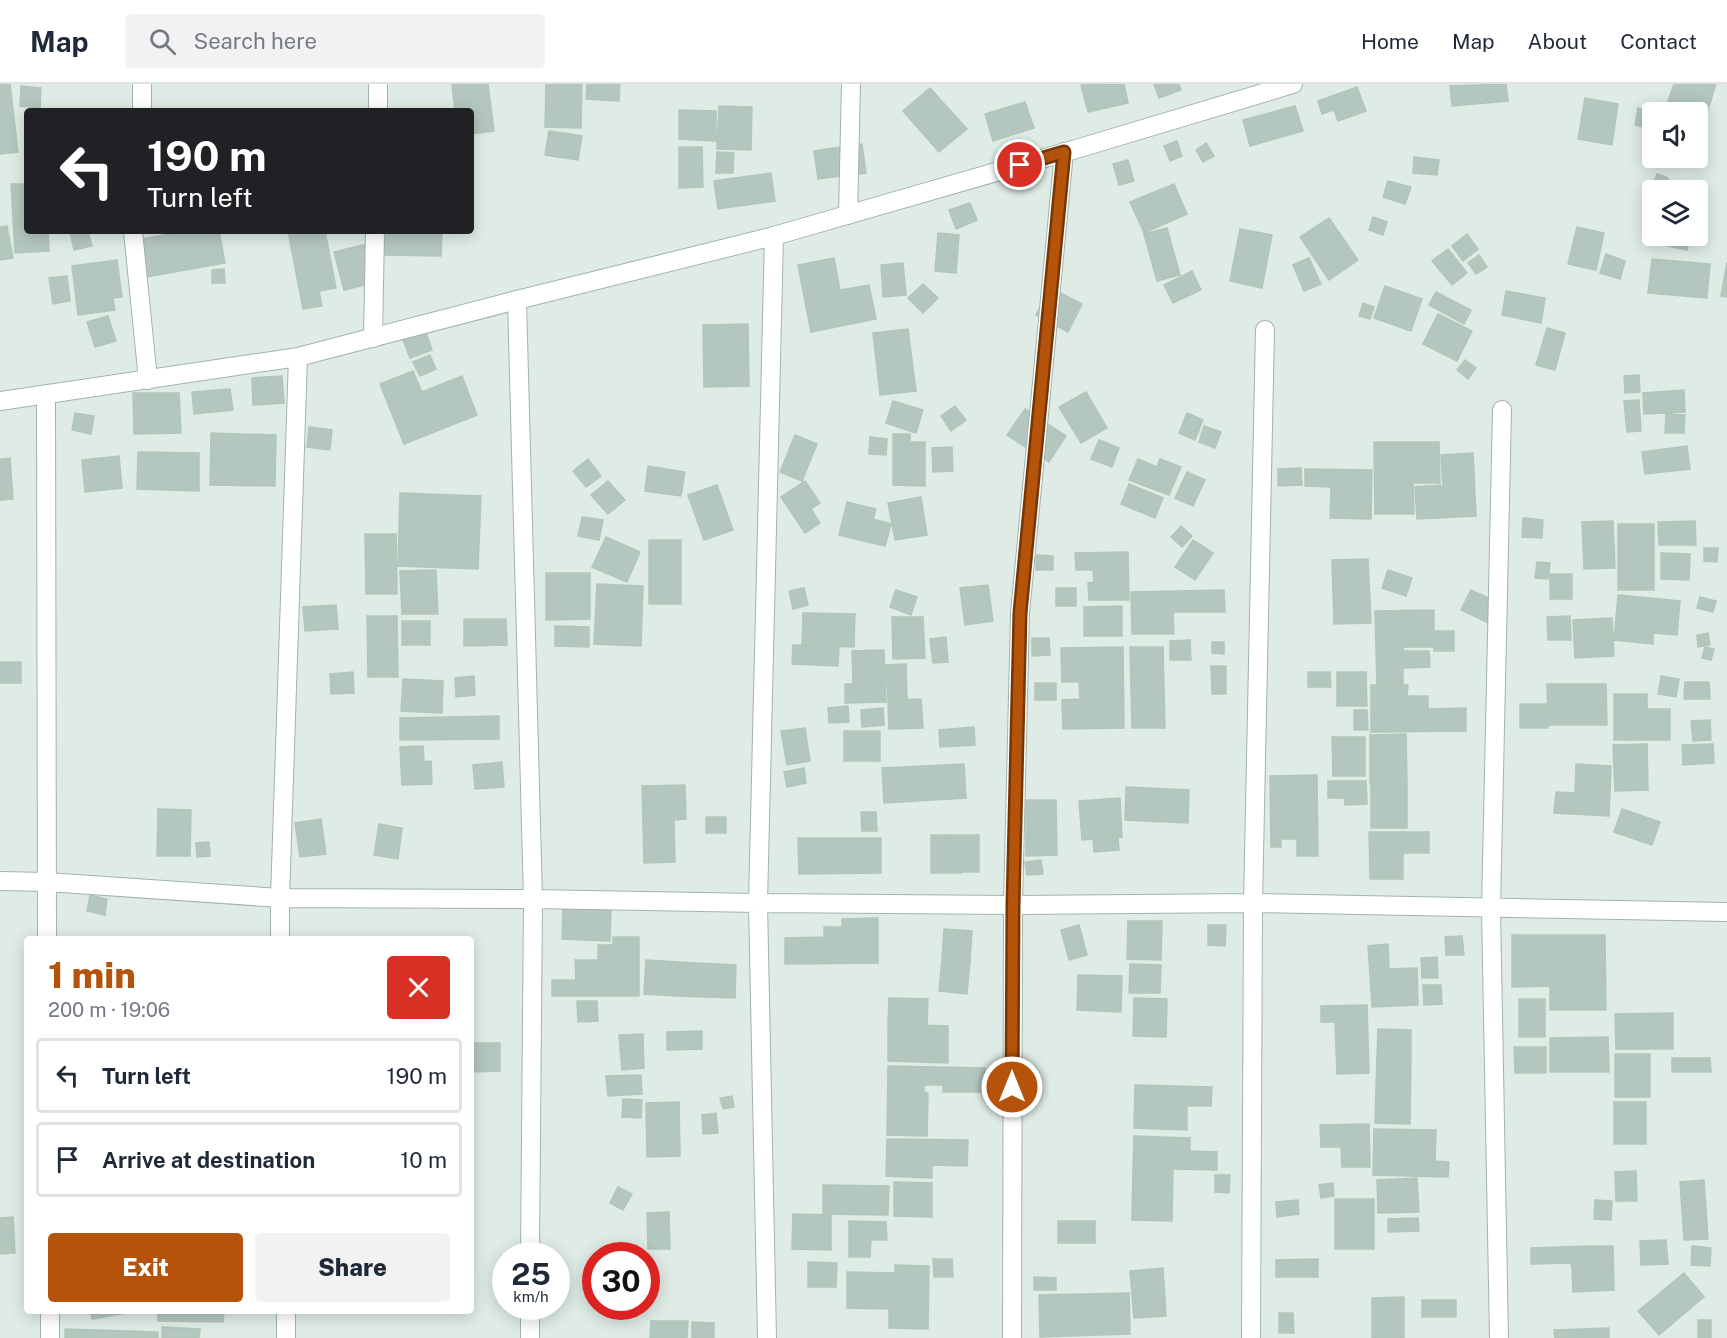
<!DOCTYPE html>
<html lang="en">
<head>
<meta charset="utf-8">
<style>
	body { margin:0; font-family:"Public Sans",sans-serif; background:#f2f2f3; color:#1f2937; height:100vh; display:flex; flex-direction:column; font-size:22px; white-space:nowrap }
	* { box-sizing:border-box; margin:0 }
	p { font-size:20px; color:#747a83 }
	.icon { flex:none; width:33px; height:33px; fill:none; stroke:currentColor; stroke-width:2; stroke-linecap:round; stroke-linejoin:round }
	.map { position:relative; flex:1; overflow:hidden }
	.drawer { position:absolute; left:24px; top:852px; width:450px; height:378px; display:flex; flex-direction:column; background:#fff; border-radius:6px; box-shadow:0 3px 15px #0003 }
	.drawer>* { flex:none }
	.hud { position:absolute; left:24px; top:24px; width:450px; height:126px; border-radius:6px; box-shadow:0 3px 15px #0003; background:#202124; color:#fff; overflow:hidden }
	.fabs { position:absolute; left:1642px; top:18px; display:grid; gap:12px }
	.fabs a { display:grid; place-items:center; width:66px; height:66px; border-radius:6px; background:#fff; box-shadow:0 3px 15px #0003; font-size:30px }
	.speed { position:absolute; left:492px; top:1158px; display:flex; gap:12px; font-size:30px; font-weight:700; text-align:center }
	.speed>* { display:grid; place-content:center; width:78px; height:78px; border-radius:50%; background:#fff; box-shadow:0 3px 15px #0003; line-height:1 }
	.speed small { font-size:15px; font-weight:400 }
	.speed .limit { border:9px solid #d22; background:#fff; color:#111 }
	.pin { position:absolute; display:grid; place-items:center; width:51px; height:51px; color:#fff; margin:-26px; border:3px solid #fff; border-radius:50%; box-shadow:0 2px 6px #0007 }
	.me { position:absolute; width:66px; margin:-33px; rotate:0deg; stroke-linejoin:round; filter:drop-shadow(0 0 4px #0008) }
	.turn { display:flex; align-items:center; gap:21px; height:126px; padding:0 24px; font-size:27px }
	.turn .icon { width:78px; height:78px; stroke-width:2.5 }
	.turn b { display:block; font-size:42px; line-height:51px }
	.round { display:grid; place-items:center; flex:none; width:63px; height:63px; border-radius:6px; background:#f2f2f3 }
	.headline { display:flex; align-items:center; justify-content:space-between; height:102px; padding:0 24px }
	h1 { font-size:36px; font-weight:800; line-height:45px; color:#b45309 }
	.primary-button { display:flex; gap:12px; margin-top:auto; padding:12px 24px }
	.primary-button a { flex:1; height:69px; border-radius:6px; background:#b45309; color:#fff; font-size:24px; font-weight:800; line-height:69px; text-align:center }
	.primary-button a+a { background:#f2f2f3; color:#1f2937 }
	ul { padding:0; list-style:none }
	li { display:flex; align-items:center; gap:18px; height:75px; margin:0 12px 9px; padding:0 12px; border:3px solid #e0e1e3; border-radius:6px }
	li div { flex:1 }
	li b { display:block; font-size:22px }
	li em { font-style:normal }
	header { display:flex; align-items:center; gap:36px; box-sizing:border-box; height:84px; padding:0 30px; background:#fff; border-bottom:2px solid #e0e1e3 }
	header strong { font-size:28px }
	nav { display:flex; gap:33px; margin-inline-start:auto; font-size:21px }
	.search { width:420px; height:54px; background:#f2f2f3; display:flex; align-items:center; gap:15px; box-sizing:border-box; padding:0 21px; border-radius:6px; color:#747a83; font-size:22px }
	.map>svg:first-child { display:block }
</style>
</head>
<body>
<header>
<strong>Map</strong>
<div class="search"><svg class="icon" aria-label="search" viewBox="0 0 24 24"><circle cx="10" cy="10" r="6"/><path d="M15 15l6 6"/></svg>Search here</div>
<nav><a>Home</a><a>Map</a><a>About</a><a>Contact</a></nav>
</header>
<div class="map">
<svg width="1727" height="1254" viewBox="0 0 1727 1254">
	<rect width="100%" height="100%" fill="#dfece5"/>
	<path fill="#b4c7be" stroke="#b1c6bb" stroke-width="1.5" d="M0 0H10L18 68 0 70Z
		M452 0H488L494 47 471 50V27H455Z
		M546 0H582L581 44 545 43Z
		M587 0H620L619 17 586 15Z
		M1124 0 1128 19 1088 28 1081 1Z
		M1154 0H1179L1181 6 1159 14Z
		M1506 0 1508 17 1452 22 1450 2Z
		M1674 0H1716L1705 35 1698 33V28H1684L1666 23Z
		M21 2 41 4 40 24 20 22Z
		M1357 3 1366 27 1338 37 1334 26 1322 30 1318 17Z
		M930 4 967 45 939 68 903 27Z
		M1585 14 1618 20 1612 61 1578 55Z
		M1025 18 1034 44 993 57 985 30Z
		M719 22 752 23 751 66 717 65Z
		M1295 22 1303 47 1250 62 1243 36Z
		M1638 24 1655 28H1653L1651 45 1635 41Z
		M679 26 716 27V57L679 55Z
		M549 47 582 52 578 76 545 71Z
		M1177 57 1182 72 1170 77 1164 62Z
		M1206 59 1214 72 1203 78 1196 66Z
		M862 60 866 89 818 95 814 67Z
		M679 63H702L703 103 679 104Z
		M717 68 734 69 733 89H716Z
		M1414 73 1439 76 1437 91 1413 89Z
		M1128 76 1134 97 1119 101 1113 80Z
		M771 89 775 117 718 125 714 97Z
		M1657 90 1668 94 1664 106 1653 102Z
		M1388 97 1411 103 1405 120 1383 113Z
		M11 100H27V147H48L49 167 15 169Z
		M1174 100 1187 130 1144 149 1130 118Z
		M1653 111V141L1644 138Z
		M970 119 977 136 956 145 949 126Z
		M1373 133 1387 138 1383 151 1369 146Z
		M1329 134 1358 176 1329 196 1300 153Z
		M7 142 13 174 0 176V143Z
		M1577 143 1604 149 1596 186 1568 180Z
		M1167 144 1180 191 1157 197 1144 150Z
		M1240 145 1272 151 1262 204 1230 197Z
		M70 147H88L92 162 74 166Z
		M188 147H219L225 179 147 193 140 155Z
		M288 147H325L336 204 319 207 322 222 303 225Z
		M384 147H442L441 172 384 171Z
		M938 149 959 151 956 189 935 187Z
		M1467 150 1478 165 1463 177 1452 162Z
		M1670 152H1690L1687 166 1668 162Z
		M367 160 377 198 344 206 334 168Z
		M1448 165 1467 189 1452 201 1432 177Z
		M1606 170 1625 177 1620 195 1600 189Z
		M1479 171 1487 183 1476 190 1468 179Z
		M834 174 840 206 869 201 876 235 811 248 798 181Z
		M1309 174 1321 200 1304 207 1293 181Z
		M1652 175 1710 180 1707 214 1648 209Z
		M117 176 122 213 113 214 115 226 78 231 72 182Z
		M1727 178V213L1721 212Z
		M903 179 906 211 883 213 881 181Z
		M224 185 225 199H212V186Z
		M1192 187 1201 206 1173 219 1164 201Z
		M67 192 70 217 53 220 49 194Z
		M923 200 938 214 923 229 908 214Z
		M1385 202 1422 215 1411 247 1374 234Z
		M1051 204 1082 220 1068 248 1036 231Z
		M1506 207 1545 214 1541 239 1502 231Z
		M1436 208 1471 226 1464 240 1429 221Z
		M1363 219 1374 223 1370 235 1359 232Z
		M1438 230 1472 247 1457 277 1423 260Z
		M108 232 116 257 95 263 87 238Z
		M748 240 749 302 704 303 703 241Z
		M1547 244 1565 249 1555 286 1536 281Z
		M908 245 916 307 880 311 873 249Z
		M426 248 432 266 410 274 403 256Z
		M430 271 436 285 420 292 413 278Z
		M1465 276 1476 284 1468 295 1457 286Z
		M413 287 422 308 462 292 477 331 404 360 380 300Z
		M1639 291 1640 308 1625 309 1624 292Z
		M282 292 284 319 253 321 252 294Z
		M230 305 233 326 194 330 192 308Z
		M1684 306 1685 328 1644 330 1643 309Z
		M1086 308 1107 344 1081 359 1059 323Z
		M133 309H179L181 349 134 350Z
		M1639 316 1641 347 1627 348 1624 317Z
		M893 317 923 326 916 349 886 339Z
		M955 322 966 336 951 347 941 332Z
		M1025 325 1066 352 1049 378 1007 351Z
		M75 329 94 332 91 350 72 346Z
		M1187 329 1203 336 1195 356 1179 349Z
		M1666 330 1685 331 1684 349H1665Z
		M1204 342 1221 348 1215 364 1199 358Z
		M309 343 332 346 330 366 307 363Z
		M211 349 276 351 275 402 210 401Z
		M893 350H910V358H925V402L893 401Z
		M795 351 817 360 802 397 780 388Z
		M870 353 887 355 886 371 869 370Z
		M1099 356 1119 364 1112 383 1091 375Z
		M1374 358H1439L1440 399H1413L1414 430H1375Z
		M1687 362 1690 385 1645 390 1642 368Z
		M952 363 953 387 933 388 932 364Z
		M138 368 199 369V407L137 405Z
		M1473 369 1476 432 1417 435 1415 403 1443 401 1441 371Z
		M119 372 122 404 85 408 82 376Z
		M10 374 13 415 0 416V375Z
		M588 375 601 392 586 403 573 387Z
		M1138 375 1157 383 1160 375 1181 383 1169 411 1129 396Z
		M648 382 685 388 681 412 645 407Z
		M1301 384 1302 401 1278 402V385Z
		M1305 385 1372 386 1371 435 1330 434 1331 403 1305 402Z
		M1187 388 1205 396 1193 422 1175 414Z
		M608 397 625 416 608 430 591 411Z
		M805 397 820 419 811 425 820 439 805 449 781 413Z
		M1129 400 1163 414 1155 434 1121 420Z
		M717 401 733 446 704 456 688 411Z
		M400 409 481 412 478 485 398 482Z
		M921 413 927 451 895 456 888 419Z
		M847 418 876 425 873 435 891 440 885 462 839 451Z
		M582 433 603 436 599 456 578 452Z
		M1523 434 1543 436 1542 454 1522 453Z
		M1613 437 1615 484 1584 485 1582 438Z
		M1695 437 1696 461H1659L1658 438Z
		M1618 440H1654V506H1618Z
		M1181 442 1192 452 1182 463 1171 453Z
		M365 450H396L397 510H366Z
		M606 453 640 468 627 498 592 483Z
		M649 456H681V520H649Z
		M1193 456 1213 469 1195 496 1175 483Z
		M1704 464H1718L1717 478 1704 477Z
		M1128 468 1129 516H1089L1088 499 1094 498 1093 486H1076L1075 469Z
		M1661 469 1690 470 1689 496 1661 495Z
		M1036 471 1053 472V486H1036Z
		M1368 475 1371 539 1334 540 1332 476Z
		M1537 478 1550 479 1548 495 1535 494Z
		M436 486 438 530H402L400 487Z
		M1388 486 1412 494 1406 512 1382 504Z
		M546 489H590V535L546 536Z
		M1550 490H1572V515H1550Z
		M597 500 643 502 641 562 594 560Z
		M988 501 993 537 965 541 960 504Z
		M804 504 808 521 793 525 789 507Z
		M1056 504H1076V522H1056Z
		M896 506 917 513 911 531 890 523Z
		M1224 506 1225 528H1173L1174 550H1132L1131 508Z
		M1471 506 1506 522 1497 543 1461 526Z
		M1618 511 1680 517 1677 551 1653 549V560L1614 556Z
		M1700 513 1716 517 1713 528 1697 524Z
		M336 521 338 545 305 547 303 523Z
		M1122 522V552H1084V523Z
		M1434 526V547H1454V567H1434V563H1403V567H1429L1430 583 1403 584V601H1377L1375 527Z
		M803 529 855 530 854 563 802 561Z
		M367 532H397L398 593H368Z
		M1570 532 1571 556H1548L1547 533Z
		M892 533H923L925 574 893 575Z
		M1612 534 1614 572 1575 574 1573 536Z
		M464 535H506L507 561 464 562Z
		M402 537H430V561H402Z
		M555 542 589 543V563L555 562Z
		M1708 549 1710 561 1698 563 1697 551Z
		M946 553 948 578 933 579 930 555Z
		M1032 554H1049L1050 571 1032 572Z
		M1190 556 1191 576H1170V557Z
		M1212 558H1224V570L1212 569Z
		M793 561 839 562 838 582 792 580Z
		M1123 563 1124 644 1063 645 1062 616 1080 615 1079 598H1062L1061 564Z
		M1130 563H1163L1165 644H1132Z
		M1705 563 1714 565 1711 576 1702 574Z
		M884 566 886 618 845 619V600H853L852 567Z
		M0 578H21V599H0Z
		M906 580 907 615 888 616 886 581Z
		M1211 582H1226V610H1212Z
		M353 588 354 609 331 610 330 590Z
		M1308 588H1330L1331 603H1308Z
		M1337 588H1366L1367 622H1337Z
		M474 592 475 611 456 613 455 594Z
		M1661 592 1679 595 1676 613 1658 610Z
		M403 595 443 597 442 629 401 627Z
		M1685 598H1709L1710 615H1684Z
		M1035 599H1056V616H1035Z
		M1547 600H1606L1607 641H1548Z
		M1371 601H1408L1407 612H1428V625L1466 624V647L1371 648Z
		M1614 610H1647V625H1670V656H1614Z
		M921 615 923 644 889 645 888 616Z
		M1520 620H1547L1548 644H1520Z
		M848 622 849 638 829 639 828 624Z
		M883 624 884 641 862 643 861 626Z
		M1354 626H1367L1368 646H1354Z
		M499 632V655L400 656V634Z
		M1710 636 1711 656 1693 657 1691 637Z
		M974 643 975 661 940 663 939 646Z
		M805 644 810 677 787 681 781 647Z
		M844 647H880V677H844Z
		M1406 650 1407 700H1370V651Z
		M1332 653H1365V692H1333Z
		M1647 660 1648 706 1615 707 1613 661Z
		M1713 660 1714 679 1683 681 1682 661Z
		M423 662 424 678 431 677 432 700 402 701 400 663Z
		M502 678 504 703 475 705 473 681Z
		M964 680 966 714 884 719 882 684Z
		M1576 680 1611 682 1609 732 1554 729 1556 708 1575 709Z
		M804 684 806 699 787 703 784 688Z
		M1317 691 1318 772H1297V755H1281V763H1271L1270 692Z
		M1328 697H1366L1367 720 1345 721 1344 714H1328Z
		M1371 700H1407V744H1371Z
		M685 701 686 735 674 736 675 778 644 779 642 702Z
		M1126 703 1189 706 1188 739 1125 736Z
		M1120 714 1122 753 1082 756 1079 717Z
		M1026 716H1056L1057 771 1026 772Z
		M158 725 191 726 190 772H157Z
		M1622 725 1660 738 1652 761 1614 748Z
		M861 728H876L877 747H862Z
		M706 733H726V749H706Z
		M321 735 326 770 300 773 295 739Z
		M379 740 402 744 398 775 374 771Z
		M1369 748H1429V769H1403V795H1370Z
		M931 751H951V778H961V789H931Z
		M951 751H979V788H961V778H951Z
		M1118 753 1119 766 1094 768 1093 755Z
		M798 754H881V789L799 790Z
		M209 758 210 772 197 773 196 759Z
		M1041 776 1043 790 1027 791 1025 778Z
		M90 811 107 815 105 831 87 827Z
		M563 824 611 826 610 857 562 855Z
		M878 834V879L785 880V854L824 853V843H842V835Z
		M1128 837H1162L1161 876 1127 875Z
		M1079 841 1087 871 1069 876 1061 846Z
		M1208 841H1226L1225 862 1208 861Z
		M944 845 972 847 970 877 942 875Z
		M1512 851H1605L1606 926H1550V902L1512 903Z
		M1462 852 1464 871H1446L1445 853Z
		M613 853H639V912H552V896H576L575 876H598V861H613Z
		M1388 860 1389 885 1417 884 1418 921 1372 923 1368 862Z
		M1437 873 1438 894H1422L1421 874Z
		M942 875 970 877 967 910 939 907Z
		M646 876 678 878 676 912 644 910Z
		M678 878 736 881 735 914 676 912Z
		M1130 880 1161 881 1160 909H1129Z
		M1078 891 1122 892 1121 928 1077 926Z
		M1423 901H1441L1442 920 1424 921Z
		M889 914 928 915 927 941 888 940Z
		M1134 914 1167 915 1166 953 1133 952Z
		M1519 915H1545V953H1519Z
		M577 917H597L598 937 578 938Z
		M1367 921 1369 989 1337 990 1335 938H1321V922Z
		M1673 929V965H1616L1615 930Z
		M888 940 948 942V979L888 977Z
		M1378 945 1411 946V972H1377Z
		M702 947V965L667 966V948Z
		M643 950 644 984 622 986 619 951Z
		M1608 953 1609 988H1550V954Z
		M471 959H500V987L471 988Z
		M1514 963H1546V989H1515Z
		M1615 970H1650V1013H1615Z
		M1377 972H1411L1410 1040 1375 1039Z
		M1672 974H1710L1711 988H1672Z
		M888 982 985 984V1008H943V1001H924V1008L928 1009 927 1052 887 1051Z
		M641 991 642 1010 608 1012 606 992Z
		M1135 1001 1212 1003 1211 1022H1187V1046L1134 1044Z
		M732 1012 734 1023 723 1025 720 1014Z
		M623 1015 642 1016 641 1034 622 1033Z
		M679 1018 680 1072 647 1073 646 1019Z
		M1614 1018H1646V1060H1614Z
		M716 1029 718 1049 703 1050 702 1031Z
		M1369 1040 1370 1083H1342L1341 1063H1321L1320 1041Z
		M1374 1045 1436 1046 1435 1077 1449 1078 1448 1093 1373 1091Z
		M1134 1052 1190 1054V1067L1217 1068V1086L1133 1084Z
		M887 1055 968 1056 967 1082 932 1081V1094L886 1092Z
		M1133 1084 1173 1085 1172 1137 1132 1136Z
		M1636 1087 1637 1117H1616L1615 1088Z
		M1215 1091H1230L1229 1109 1215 1108Z
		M1417 1094 1419 1128 1378 1129 1377 1096Z
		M1704 1096 1708 1155 1684 1156 1680 1098Z
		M894 1098 932 1099V1133L894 1132Z
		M1333 1099 1334 1112 1321 1114 1319 1101Z
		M823 1101 889 1102 888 1131 823 1130Z
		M618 1103 632 1110 623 1126 610 1119Z
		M1335 1115H1374V1165H1335Z
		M1298 1116 1299 1130 1277 1133 1276 1118Z
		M1595 1116 1612 1117 1611 1136 1594 1135Z
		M669 1128 670 1165H648L647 1129Z
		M793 1130 831 1131V1166L792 1165Z
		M13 1133 15 1169 0 1170V1134Z
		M1418 1134 1419 1147 1388 1148V1135Z
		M849 1137 886 1138 887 1156H871L870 1173H849Z
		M1058 1137H1095V1159H1058Z
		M1666 1156 1668 1180 1641 1181 1640 1157Z
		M1590 1162 1591 1184 1572 1185 1571 1179 1531 1180V1164Z
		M1590 1162H1613L1614 1206 1573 1208 1572 1185 1591 1184Z
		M1692 1162 1711 1164 1710 1182 1691 1181Z
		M933 1175H952L953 1193H934Z
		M1318 1175V1193H1276V1176Z
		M808 1178 837 1179 836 1203H808Z
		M895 1181 929 1182 928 1245 889 1244V1225L847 1224V1188L895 1189Z
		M1163 1184 1166 1232 1134 1234 1130 1187Z
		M1684 1189 1704 1213 1659 1251 1638 1227Z
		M1034 1193 1056 1194V1206H1034Z
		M1129 1209 1130 1250 1040 1253 1039 1211Z
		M1404 1213V1254H1372V1214Z
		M1422 1216H1456V1233H1422Z
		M91 1227H137L92 1235Z
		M158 1227H224L223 1238 158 1237Z
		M1279 1229H1293L1294 1249H1279Z
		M1698 1236H1711V1254H1698Z
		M651 1237H688L687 1254H650Z
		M692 1238 714 1239V1254H692Z
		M162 1243 200 1245 199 1254H162Z
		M1609 1244V1254H1555L1554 1246Z
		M65 1245 158 1248V1254H65Z"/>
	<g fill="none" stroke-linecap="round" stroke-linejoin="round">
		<g stroke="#a1b4ac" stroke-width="20">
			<path id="minor" d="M142 0V27
				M378 27V0
				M848 131 851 0
				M133 147 148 296
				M517 216 533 815 530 1172
				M373 254 375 147
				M46 311 47 855
				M0 797 47 798 280 814 533 815 758 819 1013 821 1253 819 1727 828
				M280 855V814L298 273
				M50 1227V1254
				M286 1227V1254
				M530 1254V1222
				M767 1254 758 819 774 152
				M1012 1254 1013 821 1020 529 1064 68
				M1251 1254 1253 819 1265 246
				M1499 1254 1491 825 1502 326"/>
		</g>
		<g stroke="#a1b4ac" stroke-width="20">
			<path id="tertiary" d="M0 317 298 273 517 216 774 152 1083 63 1293 0"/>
		</g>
		<use href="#minor" stroke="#fff" stroke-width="18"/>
		<use href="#tertiary" stroke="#fff" stroke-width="18"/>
	</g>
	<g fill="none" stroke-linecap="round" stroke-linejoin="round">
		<g stroke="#753606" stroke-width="15">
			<path id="route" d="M1012 1003 1013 821 1020 529 1064 68 1020 81"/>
		</g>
		<use href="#route" stroke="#b45309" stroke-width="10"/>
	</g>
</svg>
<div class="fabs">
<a><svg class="icon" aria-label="sound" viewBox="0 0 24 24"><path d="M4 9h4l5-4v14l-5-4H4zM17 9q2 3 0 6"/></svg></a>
<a><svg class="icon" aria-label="layers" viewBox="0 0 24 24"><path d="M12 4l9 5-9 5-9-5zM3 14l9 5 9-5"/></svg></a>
</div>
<div class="speed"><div>25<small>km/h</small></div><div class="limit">30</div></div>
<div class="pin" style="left:1020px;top:81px;background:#d93025"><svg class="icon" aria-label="arrive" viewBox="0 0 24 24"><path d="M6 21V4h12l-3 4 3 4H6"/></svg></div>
<svg class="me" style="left:1012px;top:1003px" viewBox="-20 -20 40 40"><circle r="17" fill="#b45309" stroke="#fff" stroke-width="3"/><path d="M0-11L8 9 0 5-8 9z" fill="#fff"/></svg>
<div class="hud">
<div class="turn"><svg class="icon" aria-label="left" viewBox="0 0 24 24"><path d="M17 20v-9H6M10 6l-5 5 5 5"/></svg><div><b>190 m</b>Turn left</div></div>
</div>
<section class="drawer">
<div class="headline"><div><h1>1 min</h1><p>200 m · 19:06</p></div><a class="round" style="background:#d93025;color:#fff"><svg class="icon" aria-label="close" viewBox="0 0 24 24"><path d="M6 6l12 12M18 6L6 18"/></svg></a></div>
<ul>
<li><svg class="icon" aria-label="left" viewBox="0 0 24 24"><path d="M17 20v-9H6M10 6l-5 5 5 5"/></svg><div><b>Turn left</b></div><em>190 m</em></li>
<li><svg class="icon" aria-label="arrive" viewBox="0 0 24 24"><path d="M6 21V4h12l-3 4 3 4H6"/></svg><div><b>Arrive at destination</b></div><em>10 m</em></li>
</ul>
<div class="primary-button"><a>Exit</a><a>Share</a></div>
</section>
</div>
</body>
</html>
